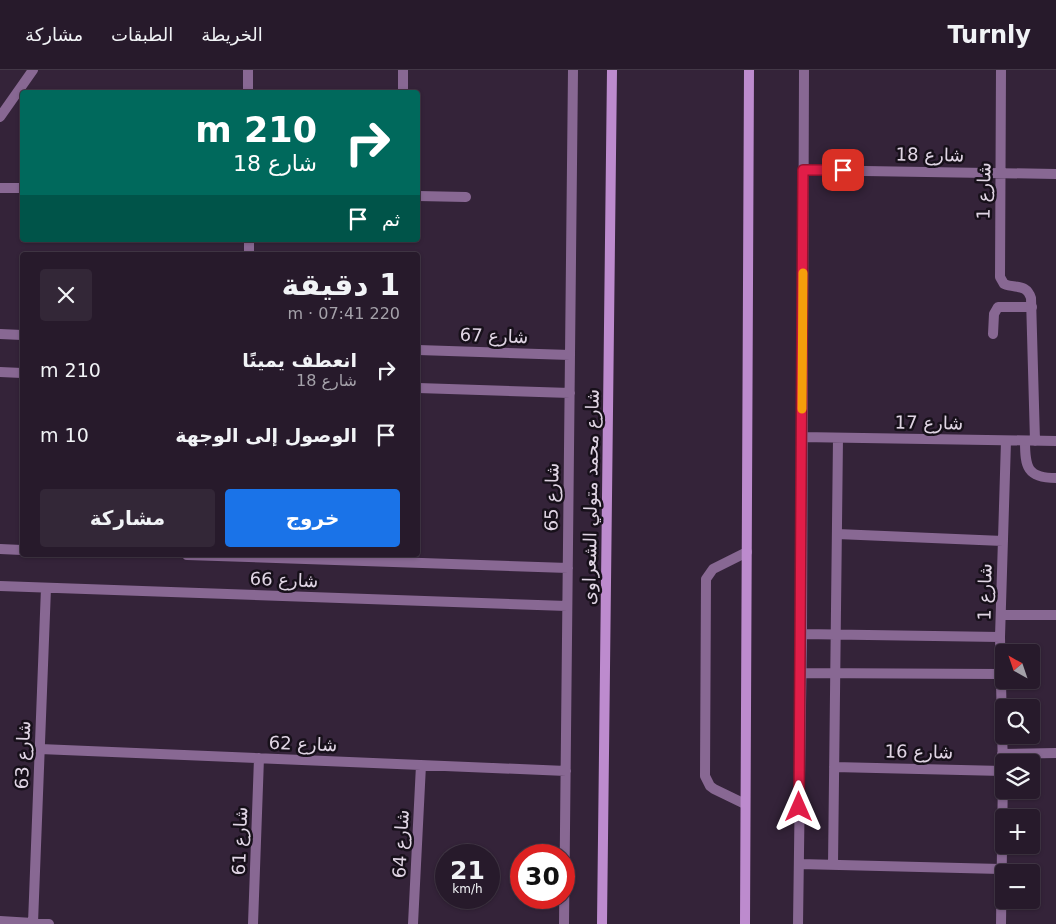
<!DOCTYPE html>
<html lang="ar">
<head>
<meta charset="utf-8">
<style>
	body { margin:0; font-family:"DejaVu Sans",Vazirmatn,sans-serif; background:#332737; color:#f1f3f6; direction:rtl; height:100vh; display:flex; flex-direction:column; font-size:19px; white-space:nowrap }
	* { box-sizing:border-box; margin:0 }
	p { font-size:16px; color:#a4a1a9 }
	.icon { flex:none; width:28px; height:28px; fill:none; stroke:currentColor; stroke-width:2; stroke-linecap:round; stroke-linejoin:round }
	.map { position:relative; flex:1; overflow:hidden; direction:ltr }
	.side { position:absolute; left:20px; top:182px; width:400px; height:305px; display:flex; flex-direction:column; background:#271a2b; border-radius:5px; box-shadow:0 1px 4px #0004,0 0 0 1px #433847; direction:rtl }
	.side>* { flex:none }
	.banner { position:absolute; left:20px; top:20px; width:400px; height:152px; border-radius:5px; box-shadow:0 1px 4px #0004,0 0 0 1px #433847; direction:rtl; background:#00695c; color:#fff; overflow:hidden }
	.needle { width:32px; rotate:320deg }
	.buttons { position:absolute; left:995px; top:574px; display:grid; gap:10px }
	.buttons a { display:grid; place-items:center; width:45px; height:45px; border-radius:5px; background:#271a2b; box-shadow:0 1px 4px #0004,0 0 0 1px #433847; font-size:25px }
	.speed { position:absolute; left:435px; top:774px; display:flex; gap:10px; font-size:25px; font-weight:700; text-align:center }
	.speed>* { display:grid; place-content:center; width:65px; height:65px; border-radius:50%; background:#271a2b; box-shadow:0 1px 4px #0004,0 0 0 1px #433847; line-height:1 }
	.speed small { font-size:12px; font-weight:400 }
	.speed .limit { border:8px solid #d22; background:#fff; color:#111 }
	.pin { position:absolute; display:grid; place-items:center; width:42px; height:42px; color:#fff; margin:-21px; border-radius:10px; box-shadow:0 2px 8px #0006 }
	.me { position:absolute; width:55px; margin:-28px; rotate:0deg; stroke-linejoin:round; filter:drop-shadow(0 0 4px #0008) }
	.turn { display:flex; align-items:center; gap:18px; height:105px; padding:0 20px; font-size:22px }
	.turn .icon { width:65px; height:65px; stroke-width:2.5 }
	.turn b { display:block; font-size:35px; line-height:42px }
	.then { display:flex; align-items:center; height:48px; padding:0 20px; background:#0003; gap:10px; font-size:19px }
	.round { display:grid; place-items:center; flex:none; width:52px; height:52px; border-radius:5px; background:#332737 }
	.headline { display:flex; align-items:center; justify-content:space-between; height:85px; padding:0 20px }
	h1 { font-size:30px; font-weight:700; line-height:38px }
	.button { display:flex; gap:10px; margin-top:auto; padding:10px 20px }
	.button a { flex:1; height:58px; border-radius:5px; background:#1a73e8; color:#fff; font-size:20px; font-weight:700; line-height:58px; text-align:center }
	.button a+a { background:#332737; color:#f1f3f6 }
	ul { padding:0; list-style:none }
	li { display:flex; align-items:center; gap:15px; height:65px; padding:0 20px }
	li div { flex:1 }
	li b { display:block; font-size:19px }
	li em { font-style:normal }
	header { display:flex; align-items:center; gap:30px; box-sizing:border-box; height:70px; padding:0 25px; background:#271a2b; border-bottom:1px solid #433847 }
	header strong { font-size:24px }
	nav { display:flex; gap:28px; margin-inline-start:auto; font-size:18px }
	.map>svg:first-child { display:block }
</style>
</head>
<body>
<header>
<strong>Turnly</strong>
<nav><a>الخريطة</a><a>الطبقات</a><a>مشاركة</a></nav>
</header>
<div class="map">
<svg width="1056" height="854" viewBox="0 0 1056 854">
	<rect width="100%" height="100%" fill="#342339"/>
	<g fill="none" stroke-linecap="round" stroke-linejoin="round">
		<path stroke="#886893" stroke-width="10" d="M993 264 994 244 998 237H1032
			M1025 371C1025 397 1027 408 1056 408
			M745 734 714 719 710 716 705 706 706 509 713 499 747 482"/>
		<path stroke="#886893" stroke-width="10" d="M248 0V22
			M1001 0 1000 207 1004 214C1016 219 1026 213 1031 228L1035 371
			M403 22V0
			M0 47 33 0
			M803 100 1056 104
			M0 118H22
			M418 126 466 127
			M249 170V185
			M0 264 22 265
			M418 280 570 285
			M0 302 22 303
			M418 318 570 323
			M801 367 1056 371
			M837 464 1003 471
			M0 479 22 480
			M187 485 568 498
			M0 516 567 536
			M1001 545H1056
			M802 564 1000 567
			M800 603 1000 604
			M40 679 566 701
			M1002 684 1056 683
			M834 697 1003 701
			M799 794 1001 799
			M833 795 838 368
			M0 851 49 854
			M33 853 46 518
			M253 854 259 688
			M413 854 421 695
			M564 854 573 0
			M798 854 802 564 804 0
			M1001 854 1003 701 1000 567 1006 371"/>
		<path stroke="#bd8bce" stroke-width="10" d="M602 854 612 0
			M745 854 749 0"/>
	</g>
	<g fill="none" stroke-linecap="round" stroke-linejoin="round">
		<g stroke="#92132f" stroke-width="12">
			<path id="route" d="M799 737 803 100H843"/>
		</g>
		<use href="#route" stroke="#e11d48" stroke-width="9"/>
		<path stroke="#f59e0b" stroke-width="9" d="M802 339 803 203"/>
	</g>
	<g text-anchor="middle" stroke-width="5" stroke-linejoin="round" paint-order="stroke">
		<g font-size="18" fill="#e0d5e4" stroke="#17101a">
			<text transform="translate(930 85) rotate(1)" y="6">شارع 18</text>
			<text transform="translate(984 121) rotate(-89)" y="6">شارع 1</text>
			<text transform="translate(494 266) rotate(2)" y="6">شارع 67</text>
			<text transform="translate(929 353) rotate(1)" y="6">شارع 17</text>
			<text transform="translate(552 427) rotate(-89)" y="6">شارع 65</text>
			<text transform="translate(591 427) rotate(-89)" y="6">شارع محمد متولي الشعراوى</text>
			<text transform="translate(284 510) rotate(2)" y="6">شارع 66</text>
			<text transform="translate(985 522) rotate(-89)" y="6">شارع 1</text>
			<text transform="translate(303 674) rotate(2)" y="6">شارع 62</text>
			<text transform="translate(919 682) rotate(1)" y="6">شارع 16</text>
			<text transform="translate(23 685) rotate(-88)" y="6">شارع 63</text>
			<text transform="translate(240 771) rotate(-88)" y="6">شارع 61</text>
			<text transform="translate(401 774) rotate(-87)" y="6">شارع 64</text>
		</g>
	</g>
</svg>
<div class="buttons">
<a><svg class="needle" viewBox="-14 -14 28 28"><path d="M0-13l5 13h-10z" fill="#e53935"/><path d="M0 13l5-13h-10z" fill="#a4a1a9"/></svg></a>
<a><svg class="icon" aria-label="search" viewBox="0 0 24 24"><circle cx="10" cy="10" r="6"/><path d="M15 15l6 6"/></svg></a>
<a><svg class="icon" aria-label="layers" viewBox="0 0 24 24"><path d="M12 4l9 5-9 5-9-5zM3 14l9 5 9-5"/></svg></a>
<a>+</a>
<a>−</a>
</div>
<div class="speed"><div>21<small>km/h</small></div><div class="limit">30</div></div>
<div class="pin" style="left:843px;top:100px;background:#d93025"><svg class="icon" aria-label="arrive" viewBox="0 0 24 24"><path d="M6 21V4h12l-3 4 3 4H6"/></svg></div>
<svg class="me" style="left:799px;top:737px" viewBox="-20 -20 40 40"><path d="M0-17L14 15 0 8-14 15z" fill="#e11d48" stroke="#fff" stroke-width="4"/></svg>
<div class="banner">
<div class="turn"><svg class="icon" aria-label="right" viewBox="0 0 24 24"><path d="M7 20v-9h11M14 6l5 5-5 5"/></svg><div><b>210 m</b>شارع 18</div></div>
<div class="then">ثم<svg class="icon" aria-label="arrive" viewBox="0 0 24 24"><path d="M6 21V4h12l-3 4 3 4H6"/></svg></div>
</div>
<section class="side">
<div class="headline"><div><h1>1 دقيقة</h1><p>220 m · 07:41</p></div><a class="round"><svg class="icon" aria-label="close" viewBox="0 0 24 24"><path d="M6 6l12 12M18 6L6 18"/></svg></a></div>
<ul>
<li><svg class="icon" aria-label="right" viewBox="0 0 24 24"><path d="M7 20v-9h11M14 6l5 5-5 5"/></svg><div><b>انعطف يمينًا</b><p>شارع 18</p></div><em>210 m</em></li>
<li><svg class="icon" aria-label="arrive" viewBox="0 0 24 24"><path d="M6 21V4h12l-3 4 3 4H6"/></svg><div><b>الوصول إلى الوجهة</b></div><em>10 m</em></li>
</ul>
<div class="button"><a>خروج</a><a>مشاركة</a></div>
</section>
</div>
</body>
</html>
